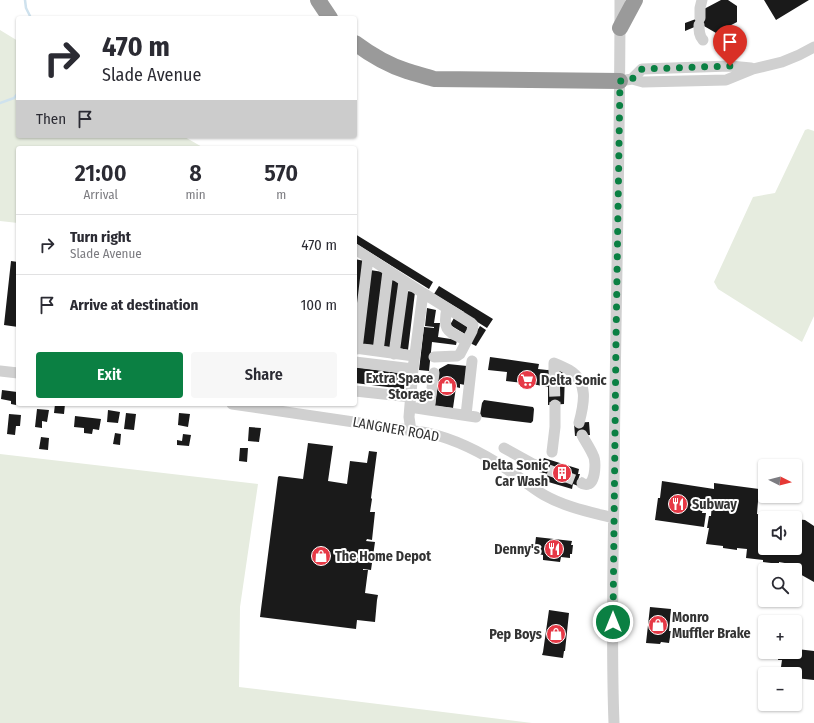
<!DOCTYPE html>
<html lang="en">
<head>
<meta charset="utf-8">
<style>
	body { margin:0; font-family:"Fira Sans Condensed",sans-serif; background:#f7f7f7; color:#2b2b33; height:100vh; display:flex; flex-direction:column; font-size:15px; white-space:nowrap }
	* { box-sizing:border-box; margin:0 }
	p { font-size:13px; color:#7c7c81 }
	.icon { flex:none; width:22px; height:22px; fill:none; stroke:currentColor; stroke-width:2; stroke-linecap:round; stroke-linejoin:round }
	.map { position:relative; flex:1; overflow:hidden }
	.sheet { position:absolute; left:16px; top:146px; width:341px; height:260px; display:flex; flex-direction:column; background:#fff; border-radius:4px; box-shadow:0 1px 3px #0004 }
	.sheet>* { flex:none }
	.banner { position:absolute; left:16px; top:16px; width:341px; height:122px; border-radius:4px; box-shadow:0 1px 3px #0004; background:#fff; color:#2b2b33; overflow:hidden }
	.needle { width:26px; rotate:96deg }
	.fabs { position:absolute; left:758px; top:459px; display:grid; gap:8px }
	.fabs a { display:grid; place-items:center; width:44px; height:44px; border-radius:4px; background:#fff; box-shadow:0 1px 3px #0004; font-size:20px }
	.pin { position:absolute; display:grid; place-items:center; width:34px; height:34px; color:#fff; margin:-41px -17px; border-radius:50% 50% 50% 0; rotate:-45deg; box-shadow:0 0 4px #0007 }
	.pin .icon { rotate:45deg }
	.me { position:absolute; width:44px; margin:-22px; rotate:0deg; stroke-linejoin:round; filter:drop-shadow(0 0 3px #0008) }
	.turn { display:flex; align-items:center; gap:14px; height:84px; padding:0 20px; font-size:18px }
	.turn .icon { width:52px; height:52px; stroke-width:2.5 }
	.turn b { display:block; font-size:28px; line-height:34px }
	.then { display:flex; align-items:center; height:38px; padding:0 20px; background:#0003; gap:8px; font-size:15px }
	.eta { display:flex; justify-content:space-evenly; align-items:center; height:68px; text-align:center }
	.eta b { font-size:24px; font-weight:600; line-height:28px }
	.action { display:flex; gap:8px; margin-top:auto; padding:8px 20px }
	.action a { flex:1; height:46px; border-radius:4px; background:#0b8043; color:#fff; font-size:16px; font-weight:600; line-height:46px; text-align:center }
	.action a+a { background:#f7f7f7; color:#2b2b33 }
	ul { padding:0; list-style:none }
	li { display:flex; align-items:center; gap:12px; height:60px; padding:0 20px; border-top:1px solid #e1e1e2 }
	li div { flex:1 }
	li b { display:block; font-size:15px }
	li em { font-style:normal }
	.map>svg:first-child { display:block }
</style>
</head>
<body>
<div class="map">
<svg width="814" height="723" viewBox="0 0 814 723">
	<rect width="100%" height="100%" fill="#fff"/>
	<path fill="#e6ecdf" d="M0 30 18 41V136H183L204 148H18V223L0 221Z
		M808 129 814 131V316L802 342 718 289 714 282 753 197 775 193 805 130Z
		M0 454 258 484 240 607 239 687 532 723H0Z"/>
	<g fill="none" stroke-linecap="round" stroke-linejoin="round">
		<path stroke="#cfe2ee" stroke-width="2.5" d="M25 0 26 8 31 18
			M0 103 14 98 18 93"/>
	</g>
	<path fill="#1a1a1a" d="M721 0H728L737 6V22L716 33 704 26V23L685 31V23L704 16V9Z
		M764 0H809L776 20Z
		M355 234 433 282 429 289 355 243Z
		M355 259 364 261 355 322Z
		M11 261 18 262V327L4 325Z
		M370 270 383 272 374 345 361 344Z
		M390 280 399 281 391 347 382 346Z
		M439 286 493 319 487 328 463 313 464 312 434 294Z
		M406 291 415 292 408 350 399 348Z
		M427 308 436 310 434 323H440L438 337 457 340 456 345 432 342 429 371 419 370 424 327 434 328V327L425 326Z
		M454 318 469 328 465 334 450 325Z
		M480 326 486 330 476 346 470 343Z
		M490 357 539 364 538 369 547 370 563 369V375L565 374 564 404 548 405V387L532 384V385L523 384V383L506 381 507 372 488 370Z
		M448 364 467 366 465 385 460 384V388L456 387 453 408 435 406 439 369Z
		M355 367 406 374 404 389 355 383Z
		M2 390 17 392 16 405 11 404V401L1 399Z
		M484 400 533 407 534 409 533 421 531 423 482 417 480 415 482 403Z
		M55 404H65L64 414 54 413Z
		M37 409 49 410 47 422 42 421V428L35 427Z
		M108 410 120 412 118 423 107 422Z
		M126 413 136 414 134 430 124 429Z
		M179 413 190 414 188 427 178 425Z
		M9 414 21 415 20 426H16L15 435 7 434Z
		M75 416 101 419 99 430 93 429 92 434 84 433V428L74 427Z
		M589 422 590 435 575 436 574 423Z
		M249 427 261 428 259 442 248 441Z
		M115 433 121 434 120 445 113 444Z
		M183 434 191 435 189 446 177 445V440L182 441Z
		M41 437 49 438 48 450 39 449Z
		M308 443 333 446 328 481 347 484 350 461 367 463 369 451 377 452 371 498 372 499 370 512H375L372 540 367 539 366 541 375 542 371 570 363 569V570H368L365 593 378 595 377 600 375 622 357 620 356 629 260 617 278 477 279 476 303 479Z
		M240 448H248L247 462 239 461Z
		M544 458 579 469 578 474H580L578 480 581 487 573 484 572 489 545 481 548 474 531 470 534 459 542 462Z
		M662 481 714 489V483L759 489 757 514 782 517 781 518H765V548H795V519L805 520 814 526V582L798 573 799 571 796 570V565L779 562V564L763 562V560L746 558 747 549 737 548V550L723 548V546L706 544 709 528H707L709 516H711L712 503 704 502 702 513H706L704 527 655 520 658 498H660Z
		M536 537 572 541 571 545H573L572 554H570V558L561 557 560 562 543 560V555L534 553Z
		M650 607 671 609 669 631H671L669 643 661 642 660 644 646 643Z
		M549 610 569 613 565 651H564L563 658 542 655 543 652Z
		M795 645H797V649L814 651V680L795 678V674H780L782 660H778L779 652H795Z"/>
	<g fill="none" stroke-linecap="round" stroke-linejoin="round">
		<path stroke="#d6d6d6" stroke-width="11" stroke-dasharray="11 5.5" stroke-linecap="butt" d="M554 369 555 405
			M533 464 582 483"/>
		<path stroke="#d0d0d0" stroke-width="11" d="M700 18V8L702 0
			M699 25C699 31 699 36 703 40
			M632 79 642 69 730 66 751 68
			M620 81 632 79 643 82 726 80 753 69 782 62 799 55 814 47
			M355 249 423 293
			M447 308C442 332 448 331 467 341
			M355 348 414 356
			M357 349 368 258
			M378 351 388 271
			M394 354 404 281
			M355 362 413 369
			M554 369V363C559 365 564 367 569 370 589 382 584 404 579 423
			M0 371 18 373
			M355 391 411 397
			M232 404 428 433C459 440 485 454 511 472 522 479 532 488 544 495 565 507 590 512 613 518
			M410 407 429 410 434 373
			M429 410 476 417
			M466 415 472 361
			M411 431 409 417 413 369 423 293 471 323 473 325 472 331 460 354 457 356 434 357
			M504 448 533 464
			M552 452 555 427V405
			M582 483C583 484 586 485 588 484 596 482 596 460 593 455 590 448 585 441 582 435
			M614 723C611 646 613 568 614 490 615 327 620 164 620 0"/>
		<path stroke="#9a9a9a" stroke-width="16" d="M318 0 330 18
			M620 28 635 0
			M355 43C371 55 388 65 407 71 416 74 425 76 434 79L620 81"/>
	</g>
	<g fill="none" stroke-linecap="round" stroke-linejoin="round">
		<path stroke="#0b8043" stroke-width="7" stroke-dasharray="0 12.6" d="M613 622 616 340 620 81 632 79 642 69 730 66"/>
	</g>
	<defs>
		<g id="supermarket-disc" transform="scale(1)"><circle r="9.5" fill="#e63946" stroke="#fff"/><path d="M-6-5.5h2.5l.6 2H6L4.5 2H-2.5L-4.4-4H-6ZM-1.5 3.2a1.3 1.3 0 1 0 .1 0ZM3 3.2a1.3 1.3 0 1 0 .1 0Z" fill="#fff"/></g>
		<g id="shop-disc" transform="scale(1)"><circle r="9.5" fill="#e63946" stroke="#fff"/><path d="M-5-2.5h2.3a2.7 3.5 0 0 1 5.4 0H5L5.5 6h-11ZM-1.5-2.5h3a1.5 2.3 0 0 0-3 0Z" fill="#fff"/></g>
		<g id="building-disc" transform="scale(1)"><circle r="9.5" fill="#e63946" stroke="#fff"/><path d="M-4-6H4V6H1V3H-1V6H-4ZM-2.5-4.3h1.7v1.8h-1.7ZM.8-4.3h1.7v1.8H.8ZM-2.5-1h1.7V.8h-1.7ZM.8-1h1.7V.8H.8Z" fill="#fff"/></g>
		<g id="restaurant-disc" transform="scale(1)"><circle r="9.5" fill="#e63946" stroke="#fff"/><path d="M-5-6h1v4h1v-4h1v4h1v-4h1v5L-1.5 .5V6h-2V.5L-5-1ZM5-6V6H3V1.5H1.5Q1.5-4 5-6Z" fill="#fff"/></g>
	</defs>
	<g fill-rule="evenodd">
		<use href="#supermarket-disc" x="527" y="380"/>
		<use href="#shop-disc" x="447" y="386"/>
		<use href="#building-disc" x="562" y="473"/>
		<use href="#restaurant-disc" x="678" y="504"/>
		<use href="#restaurant-disc" x="554" y="549"/>
		<use href="#shop-disc" x="321" y="556"/>
		<use href="#shop-disc" x="658" y="625"/>
		<use href="#shop-disc" x="556" y="634"/>
	</g>
	<g text-anchor="middle" stroke-width="4" stroke-linejoin="round" paint-order="stroke">
		<g font-size="14" font-weight="bold" fill="#333" stroke="#fff" text-anchor="end">
			<text x="433" y="383">Extra Space<tspan x="433" dy="16">Storage</tspan></text>
			<text x="541" y="385" text-anchor="start">Delta Sonic</text>
			<text x="548" y="470">Delta Sonic<tspan x="548" dy="16">Car Wash</tspan></text>
			<text x="692" y="509" text-anchor="start">Subway</text>
			<text x="540" y="554">Denny's</text>
			<text x="335" y="561" text-anchor="start">The Home Depot</text>
			<text x="672" y="622" text-anchor="start">Monro<tspan x="672" dy="16">Muffler Brake</tspan></text>
			<text x="542" y="639">Pep Boys</text>
		</g>
		<g font-size="14" fill="#333" stroke="#fff">
			<text transform="translate(396 429) rotate(10)" y="5">LANGNER ROAD</text>
		</g>
	</g>
</svg>
<div class="fabs">
<a><svg class="needle" viewBox="-14 -14 28 28"><path d="M0-13l5 13h-10z" fill="#e53935"/><path d="M0 13l5-13h-10z" fill="#7c7c81"/></svg></a>
<a><svg class="icon" aria-label="sound" viewBox="0 0 24 24"><path d="M4 9h4l5-4v14l-5-4H4zM17 9q2 3 0 6"/></svg></a>
<a><svg class="icon" aria-label="search" viewBox="0 0 24 24"><circle cx="10" cy="10" r="6"/><path d="M15 15l6 6"/></svg></a>
<a>+</a>
<a>−</a>
</div>
<div class="pin" style="left:730px;top:66px;background:#d93025"><svg class="icon" aria-label="arrive" viewBox="0 0 24 24"><path d="M6 21V4h12l-3 4 3 4H6"/></svg></div>
<svg class="me" style="left:613px;top:622px" viewBox="-20 -20 40 40"><circle r="17" fill="#0b8043" stroke="#fff" stroke-width="3"/><path d="M0-11L8 9 0 5-8 9z" fill="#fff"/></svg>
<div class="banner">
<div class="turn"><svg class="icon" aria-label="right" viewBox="0 0 24 24"><path d="M7 20v-9h11M14 6l5 5-5 5"/></svg><div><b>470 m</b>Slade Avenue</div></div>
<div class="then">Then<svg class="icon" aria-label="arrive" viewBox="0 0 24 24"><path d="M6 21V4h12l-3 4 3 4H6"/></svg></div>
</div>
<section class="sheet">
<div class="eta">
<div><b>21:00</b><p>Arrival</p></div>
<div><b>8</b><p>min</p></div>
<div><b>570</b><p>m</p></div>
</div>
<ul>
<li><svg class="icon" aria-label="right" viewBox="0 0 24 24"><path d="M7 20v-9h11M14 6l5 5-5 5"/></svg><div><b>Turn right</b><p>Slade Avenue</p></div><em>470 m</em></li>
<li><svg class="icon" aria-label="arrive" viewBox="0 0 24 24"><path d="M6 21V4h12l-3 4 3 4H6"/></svg><div><b>Arrive at destination</b></div><em>100 m</em></li>
</ul>
<div class="action"><a>Exit</a><a>Share</a></div>
</section>
</div>
</body>
</html>
